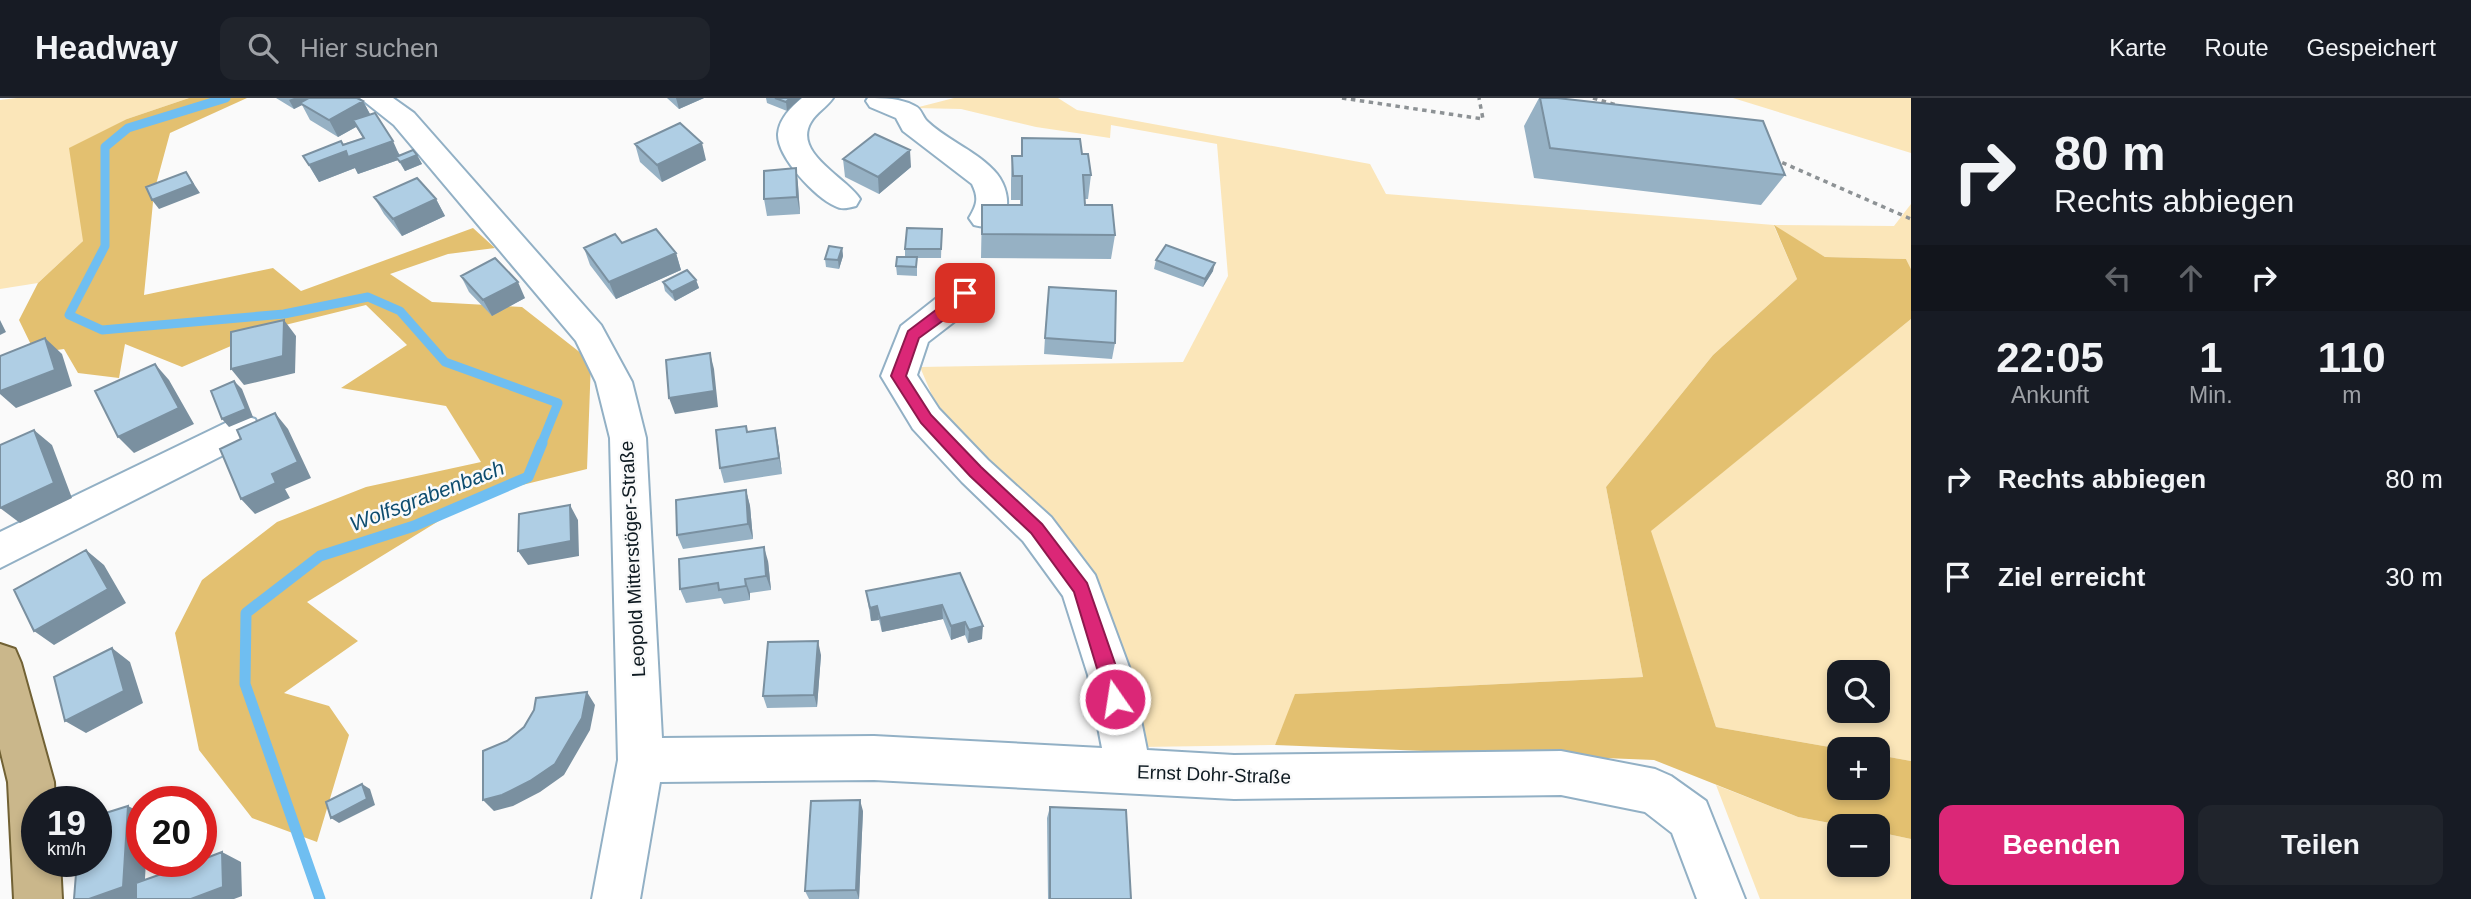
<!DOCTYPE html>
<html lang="de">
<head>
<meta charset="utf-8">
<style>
	body { margin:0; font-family:Arial,sans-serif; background:#20242c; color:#f1f3f6; height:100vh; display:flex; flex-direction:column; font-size:26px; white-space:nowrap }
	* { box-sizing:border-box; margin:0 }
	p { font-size:23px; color:#9ea1a6 }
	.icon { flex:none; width:38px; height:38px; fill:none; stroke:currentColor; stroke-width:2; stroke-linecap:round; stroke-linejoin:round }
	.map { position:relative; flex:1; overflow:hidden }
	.sheet { display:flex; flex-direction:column; background:#171b24; width:560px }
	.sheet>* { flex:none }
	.guide { background:#171b24; color:#f1f3f6; overflow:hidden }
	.controls { position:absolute; left:1827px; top:562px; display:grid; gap:14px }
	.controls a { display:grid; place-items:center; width:63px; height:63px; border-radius:14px; background:#171b24; box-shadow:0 4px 10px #0003; font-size:35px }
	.speed { position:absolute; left:21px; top:688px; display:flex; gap:14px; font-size:35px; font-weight:700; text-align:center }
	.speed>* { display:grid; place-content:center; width:91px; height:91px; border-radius:50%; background:#171b24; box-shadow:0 4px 10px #0003; line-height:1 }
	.speed small { font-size:18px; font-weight:400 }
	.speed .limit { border:10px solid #d22; background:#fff; color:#111 }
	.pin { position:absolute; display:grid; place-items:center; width:60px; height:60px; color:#fff; margin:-30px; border-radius:14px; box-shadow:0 4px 10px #0006 }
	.me { position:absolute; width:77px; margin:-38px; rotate:347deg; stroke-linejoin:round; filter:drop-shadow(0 0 5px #0008) }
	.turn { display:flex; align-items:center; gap:24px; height:147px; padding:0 28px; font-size:32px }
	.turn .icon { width:91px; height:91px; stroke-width:2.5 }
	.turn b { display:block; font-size:49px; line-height:60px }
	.lanes { display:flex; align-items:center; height:66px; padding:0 28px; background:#0003; justify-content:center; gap:35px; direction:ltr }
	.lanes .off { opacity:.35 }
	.eta { display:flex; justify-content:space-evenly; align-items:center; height:119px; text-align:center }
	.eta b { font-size:42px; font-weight:700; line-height:49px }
	.primary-button { display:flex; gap:14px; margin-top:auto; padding:14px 28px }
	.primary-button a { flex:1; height:80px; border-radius:14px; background:#db2777; color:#fff; font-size:28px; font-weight:700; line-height:80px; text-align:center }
	.primary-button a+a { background:#20242c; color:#f1f3f6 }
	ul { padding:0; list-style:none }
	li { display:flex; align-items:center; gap:21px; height:98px; padding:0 28px }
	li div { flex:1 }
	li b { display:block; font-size:26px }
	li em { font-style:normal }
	header { display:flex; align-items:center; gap:42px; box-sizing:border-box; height:98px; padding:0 35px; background:#171b24; border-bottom:2px solid #363941 }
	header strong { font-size:33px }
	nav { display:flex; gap:38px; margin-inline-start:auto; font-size:24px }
	.search { width:490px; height:63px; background:#20242c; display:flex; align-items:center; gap:18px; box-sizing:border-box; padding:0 24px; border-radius:14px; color:#9ea1a6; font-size:26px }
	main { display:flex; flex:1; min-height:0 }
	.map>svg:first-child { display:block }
</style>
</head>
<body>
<header>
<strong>Headway</strong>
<div class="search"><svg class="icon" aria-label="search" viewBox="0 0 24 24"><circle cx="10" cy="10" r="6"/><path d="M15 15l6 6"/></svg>Hier suchen</div>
<nav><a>Karte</a><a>Route</a><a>Gespeichert</a></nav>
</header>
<main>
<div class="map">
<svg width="1911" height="801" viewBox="0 0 1911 801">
	<rect width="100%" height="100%" fill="#fafafa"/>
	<path fill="#fbe6b9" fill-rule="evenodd" d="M17 0H189L127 21 83 143 38 185 0 191V2Z
		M954 0H1058L1077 12 1370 66 1386 96 1774 127 1894 128 1911 106V171L1906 161 1825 159 1774 128 1797 181 1713 257 1606 389 1643 579 1296 596 1275 647 1142 649 1036 409 937 309 920 269 1183 264 1228 178 1217 46 1111 27 1110 40 1036 29 961 11 915 10Z
		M1733 0H1911V55Z
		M1911 221V663L1878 657V651H1841L1716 629 1650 433ZM1839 574H1878V612H1839Z
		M1716 687 1798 719 1846 728H1839V766H1878V734L1911 741V801H1760Z"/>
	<path fill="#e3c070" d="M189 0H247L170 35 154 94 144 197 273 170 301 193 473 130 495 150 448 156 390 176 432 204 522 209 591 263 587 371 481 397 307 504 358 543 284 595 329 608 349 637 317 744 252 720 199 652 175 535 202 482 277 424 366 389 481 364 446 308 341 290 407 247 366 207 273 230 182 269 125 246 119 280 78 275 64 251 35 255 19 222 38 185 83 143 69 50 127 21Z
		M1774 127 1825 159 1906 161 1911 171V221L1651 433 1716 629 1841 651H1839V690H1878V657L1911 663V741L1878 734V728H1846L1798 719 1654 662 1275 647 1295 596 1643 579 1606 389 1713 257 1797 181Z"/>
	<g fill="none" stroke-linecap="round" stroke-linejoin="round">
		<path stroke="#6fbef1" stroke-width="9" d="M226 0 128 30 105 49V148L69 217 102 232 284 216 368 199 400 213 445 264 558 305 541 347"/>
		<path stroke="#6fbef1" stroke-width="11" d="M320 801 245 586 246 515 320 458 414 428 528 379 542 345"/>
		<g stroke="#92b0c5" stroke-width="4">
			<path id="minor" d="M360 0H393L414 15 601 227 632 284 646 340 662 640 874 638 1102 650 1088 577 1063 498 1023 443 962 384 913 331 881 278 901 228 953 187 965 183 977 187 982 195 963 217 928 244 917 277 939 311 988 362 1051 419 1095 477 1132 577 1147 652 1234 657 1561 653 1655 671 1671 678 1706 703 1745 801H1697L1672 735 1645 714 1561 697 1234 701 874 682 660 684 640 801H592L618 662 610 340 596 284 576 243 394 27Z
				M802 0H833C827 9 816 15 811 24 792 55 847 80 860 101L856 108C848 110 842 112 835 108 815 99 777 59 778 36 779 21 791 9 802 0Z
				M868 0C885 0 900 0 915 8 922 11 922 19 928 24 948 43 979 54 997 76 1015 99 1010 137 974 127L969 120C977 107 979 100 972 86L903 33 896 20 870 9 866 3Z
				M242 317 255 321 260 331 255 341 0 470V434Z"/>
		</g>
		<g stroke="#716134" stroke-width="4">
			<path id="major" d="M0 546 15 551 21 565 54 684 55 704H37V763H60L62 801H14L8 684 0 651Z"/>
		</g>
		<path stroke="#8d9295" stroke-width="3.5" stroke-dasharray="4.5 4.5" stroke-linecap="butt" d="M1342 0 1483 21 1479 0
			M1593 0 1620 8
			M1774 61 1911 121"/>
		<use href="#minor" fill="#fff" fill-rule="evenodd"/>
		<use href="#major" fill="#cab78b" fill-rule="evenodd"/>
	</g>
	<path fill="#96b1c4" d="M276 0H357L363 3 370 16 400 57H417L422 66 405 73 398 62 358 76 355 70 319 84 303 58 363 40 356 29 338 39 310 22 302 7 294 11Z
		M667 0H704L679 11Z
		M766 0H801L787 13 767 5Z
		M1539 0H1557L1785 77 1761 107 1534 80 1524 28Z
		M1022 40 1082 56 1091 77 1088 101H1085V107L1115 137 1111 161 981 160 982 107H1020V102H1011V82L1012 58H1021Z
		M635 46 706 62 662 84 640 64Z
		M843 61 911 69 879 96 845 79Z
		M796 70 798 87 800 116 767 118 764 101Z
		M374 99 436 101 445 118 402 138 384 116Z
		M942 131 941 160H917V178L897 177 896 168 905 159V151Z
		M584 150 676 155 681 172 616 201 590 167Z
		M842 150 843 158 839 171 826 169 825 161Z
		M1156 162 1213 173 1203 189 1154 171Z
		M461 178 525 200 492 218 469 194Z
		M696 182 699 190 675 203 665 193 663 184Z
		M1047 205 1115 245 1112 261 1044 256Z
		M775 330 778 346 782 376 724 385 720 370 748 334Z
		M746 392 750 408 753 441 683 451 677 437Z
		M768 463 771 492 750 495V502L724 506 721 500 686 505 680 491Z
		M960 475 982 541 968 545 965 537 951 542 943 521 882 534 879 522 871 523 866 493Z
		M821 557 817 609 767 610 763 598Z
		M1050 709 1131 801H1048L1047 720Z
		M863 713 859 801H809L805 793Z"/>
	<path fill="#7a90a0" d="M294 0H315L300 5 302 7 294 11 289 2Z
		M676 0H704L679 11Z
		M790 0H801L787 13 786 4Z
		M363 3 372 20 338 39 329 22Z
		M393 43 401 61 358 76 355 70 319 84 309 67 346 53Z
		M702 45 706 62 662 84 657 67Z
		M910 52 911 69 879 96 878 79Z
		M417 57 422 66 405 73 400 64Z
		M796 70 798 87 800 116 797 99Z
		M186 74 200 95 159 111 152 102Z
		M436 101 445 118 402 138 393 121Z
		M842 150 843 158 839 171 838 162Z
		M676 155 681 172 616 201 609 184Z
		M1215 165 1213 173 1203 189 1205 181Z
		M696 182 699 190 675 203 672 194Z
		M518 184 525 200 492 218 483 202Z
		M0 222 6 234 0 237Z
		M284 222 296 238 295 275 244 287 231 271Z
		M45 240 62 256 72 288 16 310 0 296V293Z
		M710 255 714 271 718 309 675 316 669 300Z
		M155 266 169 282 194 326 134 355 118 339Z
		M234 283 242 291 253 319 229 329 222 321Z
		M275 315 288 331 311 380 285 391 290 400 255 416 241 401 272 376Z
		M775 330 778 346 782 376 779 360Z
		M34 332 52 347 72 400 20 425 0 410Z
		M746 392 750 408 753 441 748 426Z
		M570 407 578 422 579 458 528 467 518 453Z
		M764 449 768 463 771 492 766 478Z
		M86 452 104 467 126 505 54 547 34 533Z
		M745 481 750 495V502L746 488Z
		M942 507 943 521 882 534 880 520Z
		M877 508 879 522 871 523 870 510Z
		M965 524V537L951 542V528Z
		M983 528 982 541 968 545 969 532Z
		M818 543 821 557 817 609 814 597Z
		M112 550 130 564 143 605 86 635 65 623Z
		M587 594 595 607 590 632 564 677 540 694 513 708 494 713 483 702Z
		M362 686 370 691 375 707 339 725 331 720Z
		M860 702 863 713 859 801 856 792Z
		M128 708 142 715V763H146L144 798 135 801H89Z
		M222 754 241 764 242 798 234 801H191Z"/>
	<path fill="#afcee4" stroke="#7a90a0" stroke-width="2" d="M309 0H357L363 3 329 22 300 5Z
		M775 0H790L786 4Z
		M1540 0H1557L1763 23 1785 77 1550 50Z
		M375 15 393 43 348 59 346 53 309 67 303 58 341 43 343 47 364 40 353 22Z
		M680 25 702 45 657 67 635 46Z
		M875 36 910 52 878 79 843 61Z
		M1022 40 1080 41 1082 56H1088L1091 77H1083L1085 107H1112L1115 137 982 136V107H1022V78H1013L1012 58H1022Z
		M413 52 417 57 400 64 396 59Z
		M796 70 797 99 764 101V73Z
		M186 74 193 86 152 102 146 89Z
		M417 80 436 101 393 121 374 99Z
		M907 130 942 131 941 151H905Z
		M656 131 676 155 609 184 584 150 615 136 622 145Z
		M1166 147 1215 165 1205 181 1156 162Z
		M829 148 842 150 838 162 825 161Z
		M897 159H917L916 169 896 168Z
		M495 160 518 184 483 202 461 178Z
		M687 172 696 182 672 194 663 184Z
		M1049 189 1116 193 1115 245 1045 240Z
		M284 222 283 258 231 271V234Z
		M45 240 55 272 0 293V258Z
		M710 255 714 293 669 300 666 262Z
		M155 266 179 310 118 339 95 293Z
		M234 283 246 311 222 321 211 293Z
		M275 315 298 364 272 376 276 385 241 401 220 351 241 341 237 332Z
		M746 328 747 334 775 330 779 360 720 370 716 332Z
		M34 332 54 385 0 410V347Z
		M746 392 748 426 677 437 676 402Z
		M570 407 571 443 518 453 519 416Z
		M764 449 766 478 745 481 746 488 719 492 718 485 680 491 679 461Z
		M86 452 108 491 34 533 14 492Z
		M960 475 983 528 969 532 965 524 951 528 942 507 880 520 877 508 870 510 866 493Z
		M818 543 814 597 763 598 768 544Z
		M112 550 124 593 65 623 54 579Z
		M587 594 582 620 555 666 530 683 502 697 483 702V653L507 643 524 629 534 612 536 600Z
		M362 686 367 701 331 720 326 704Z
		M860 702 856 792 805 793 811 703Z
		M128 708 123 789 89 801H74L77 763H96V718Z
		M1050 709 1126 712 1131 801H1050Z
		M222 754 223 789 191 801H136V785L198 763H201V762Z"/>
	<path fill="#db2777" stroke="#8e194d" stroke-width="2" d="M965 190 970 191V198L956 213 919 240 906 278 931 317 981 369 1042 426 1087 485 1119 577 1124 601 1121 607 1115 609 1108 607 1074 494 1031 435 970 378 921 325 891 278 908 233Z"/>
	<g text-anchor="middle" stroke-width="5" stroke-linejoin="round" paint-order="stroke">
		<g font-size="19" fill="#0e1a21" stroke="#fafafa">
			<text transform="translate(632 461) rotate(-93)" y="7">Leopold Mitterstöger-Straße</text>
			<text transform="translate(1214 676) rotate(2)" y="7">Ernst Dohr-Straße</text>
		</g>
		<g font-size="21" font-style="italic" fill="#0e4d6f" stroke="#fafafa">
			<text transform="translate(427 398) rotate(-21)" y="7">Wolfsgrabenbach</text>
		</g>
	</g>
</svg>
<div class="controls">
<a><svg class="icon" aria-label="search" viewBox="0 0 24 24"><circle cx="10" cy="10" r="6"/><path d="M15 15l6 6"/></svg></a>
<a>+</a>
<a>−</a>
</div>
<div class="speed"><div>19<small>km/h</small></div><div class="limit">20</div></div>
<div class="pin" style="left:965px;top:195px;background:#d93025"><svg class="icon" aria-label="arrive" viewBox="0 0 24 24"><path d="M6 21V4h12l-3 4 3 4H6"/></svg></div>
<svg class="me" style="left:1115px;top:601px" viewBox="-20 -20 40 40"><circle r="17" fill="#db2777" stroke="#fff" stroke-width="3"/><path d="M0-11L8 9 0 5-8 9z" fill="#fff"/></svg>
</div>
<section class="sheet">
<div class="guide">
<div class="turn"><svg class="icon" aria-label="right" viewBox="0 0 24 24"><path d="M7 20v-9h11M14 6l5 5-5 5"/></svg><div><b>80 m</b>Rechts abbiegen</div></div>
<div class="lanes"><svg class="icon off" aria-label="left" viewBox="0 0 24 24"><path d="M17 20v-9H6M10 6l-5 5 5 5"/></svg><svg class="icon off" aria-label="ahead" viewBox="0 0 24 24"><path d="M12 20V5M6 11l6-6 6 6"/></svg><svg class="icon" aria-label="right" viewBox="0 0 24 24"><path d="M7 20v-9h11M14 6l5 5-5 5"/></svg></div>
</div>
<div class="eta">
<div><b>22:05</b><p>Ankunft</p></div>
<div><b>1</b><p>Min.</p></div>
<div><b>110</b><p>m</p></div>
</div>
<ul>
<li><svg class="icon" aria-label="right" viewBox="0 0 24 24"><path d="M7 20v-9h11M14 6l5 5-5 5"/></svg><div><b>Rechts abbiegen</b></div><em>80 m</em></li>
<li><svg class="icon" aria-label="arrive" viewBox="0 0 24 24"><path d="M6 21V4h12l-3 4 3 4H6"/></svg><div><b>Ziel erreicht</b></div><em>30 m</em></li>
</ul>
<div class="primary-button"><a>Beenden</a><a>Teilen</a></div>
</section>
</main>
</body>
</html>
